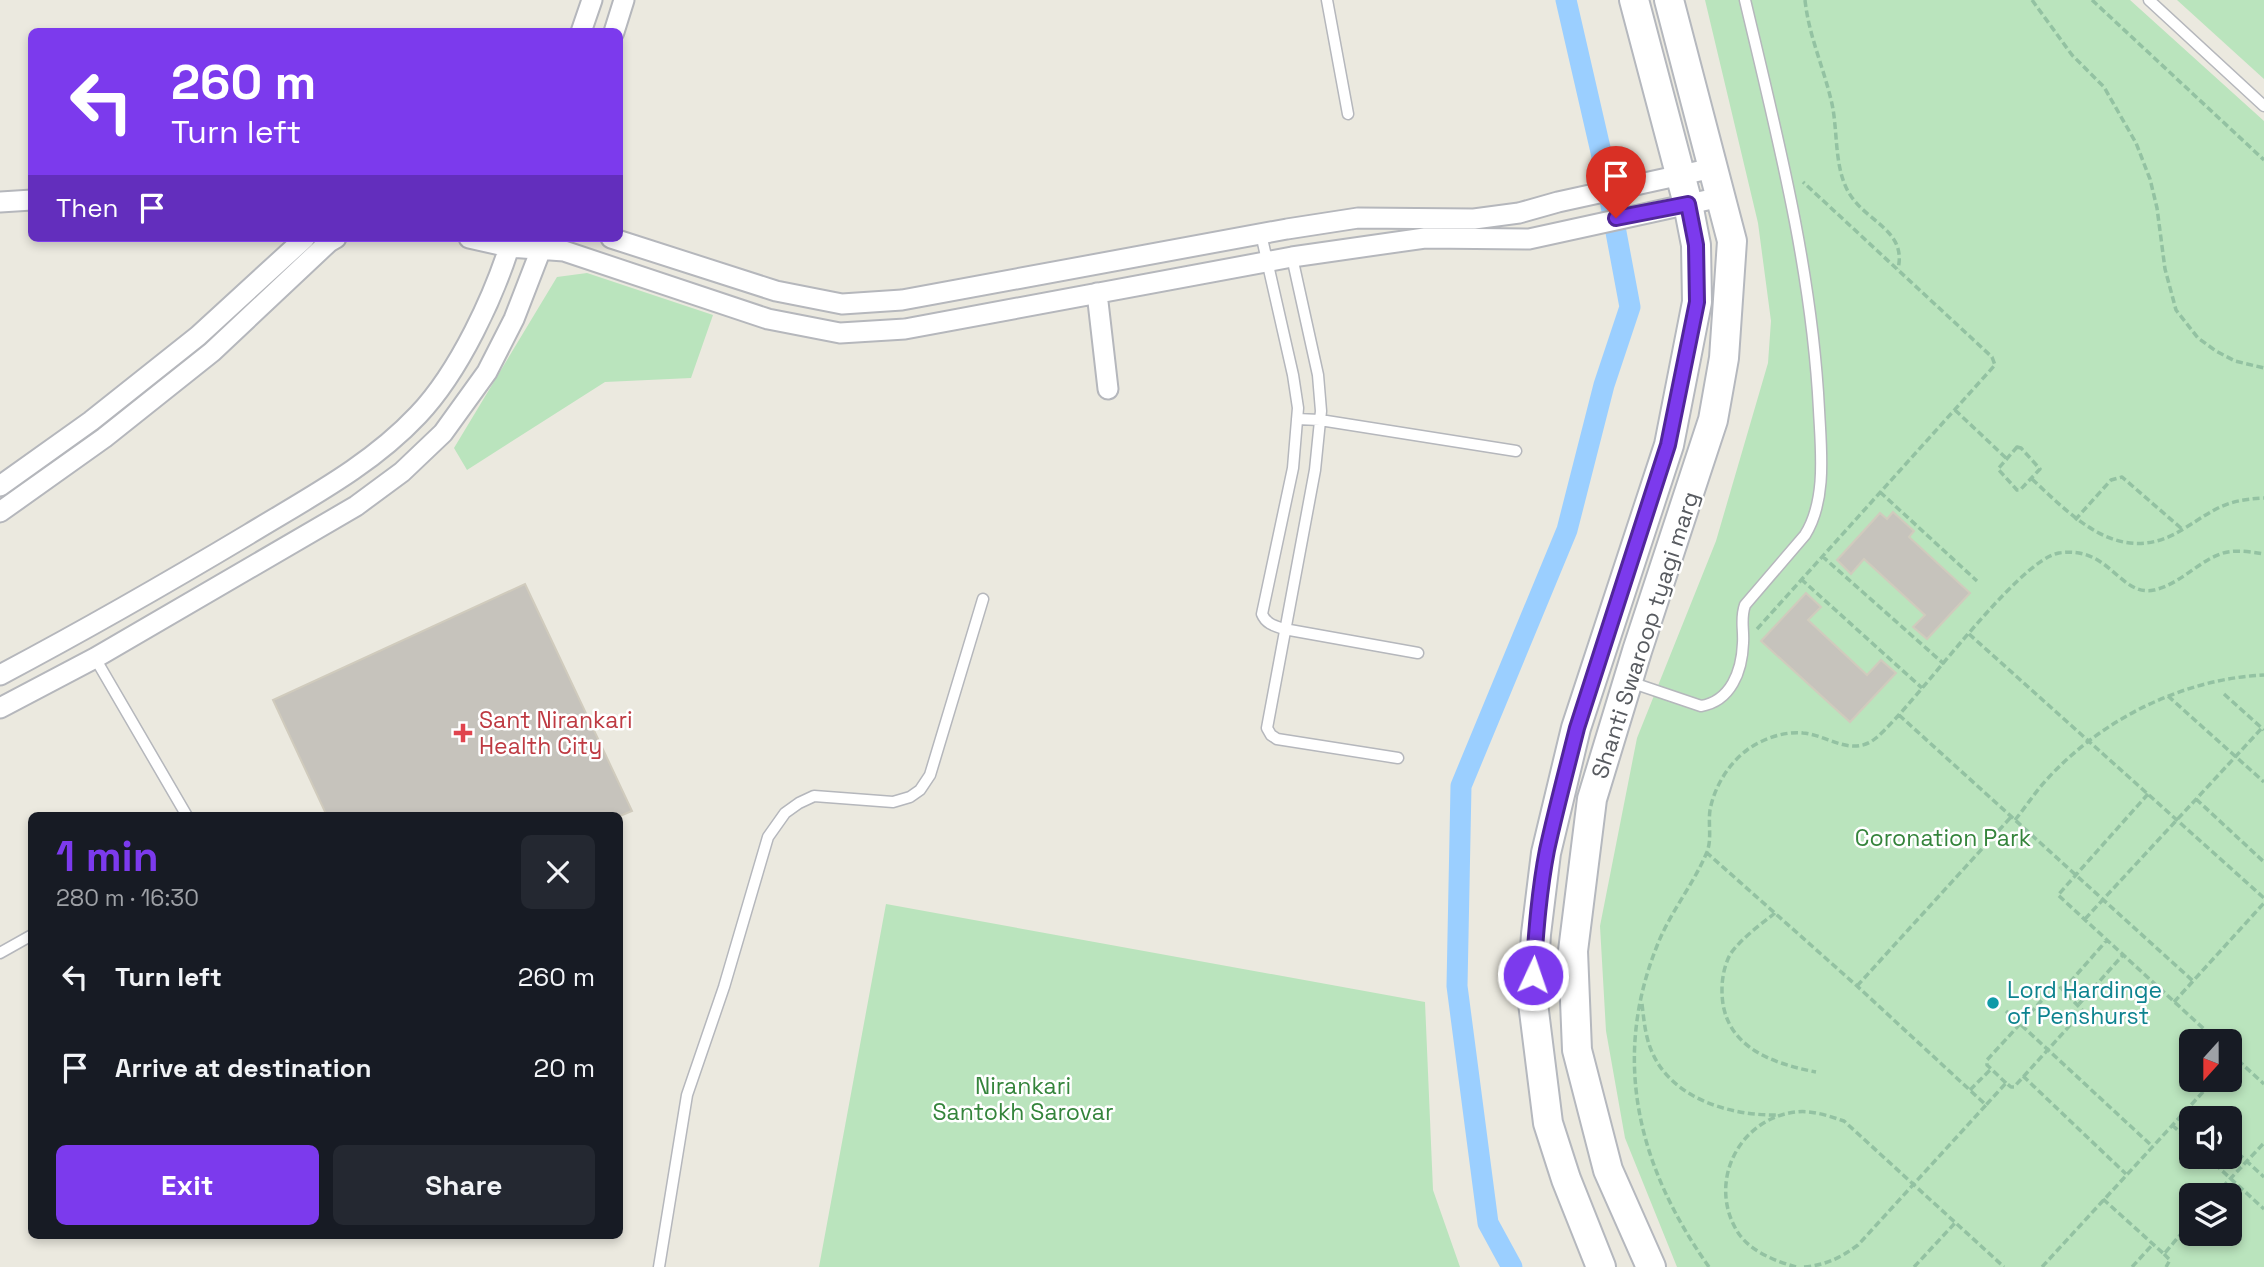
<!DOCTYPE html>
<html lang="en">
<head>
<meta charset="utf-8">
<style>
	body { margin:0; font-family:"Space Grotesk",sans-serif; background:#242831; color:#f1f3f6; height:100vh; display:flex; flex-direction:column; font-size:26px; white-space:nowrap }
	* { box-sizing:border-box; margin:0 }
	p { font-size:23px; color:#9ea1a6 }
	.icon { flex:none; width:38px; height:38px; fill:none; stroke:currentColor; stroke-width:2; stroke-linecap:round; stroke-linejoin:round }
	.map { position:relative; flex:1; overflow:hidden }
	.details { position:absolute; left:28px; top:812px; width:595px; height:427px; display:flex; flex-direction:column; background:#171b24; border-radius:10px; box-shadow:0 4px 10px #0003 }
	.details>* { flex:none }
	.hud { position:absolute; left:28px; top:28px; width:595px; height:214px; border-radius:10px; box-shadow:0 4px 10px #0003; background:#7c3aed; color:#fff; overflow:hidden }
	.needle { width:46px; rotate:201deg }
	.buttons { position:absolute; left:2179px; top:1029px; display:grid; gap:14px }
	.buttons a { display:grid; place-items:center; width:63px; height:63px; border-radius:10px; background:#171b24; box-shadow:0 4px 10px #0003; font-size:35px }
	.pin { position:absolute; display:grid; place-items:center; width:60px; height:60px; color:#fff; margin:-72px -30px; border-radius:50% 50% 50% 0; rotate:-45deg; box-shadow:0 0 7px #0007 }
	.pin .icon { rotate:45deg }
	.me { position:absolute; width:77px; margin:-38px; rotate:3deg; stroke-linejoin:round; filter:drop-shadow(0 0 5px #0008) }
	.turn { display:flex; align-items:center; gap:24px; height:147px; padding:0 28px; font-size:32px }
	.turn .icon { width:91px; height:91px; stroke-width:2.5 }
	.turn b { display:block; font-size:49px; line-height:60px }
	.then { display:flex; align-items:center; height:66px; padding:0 28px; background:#0003; gap:14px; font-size:26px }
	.round { display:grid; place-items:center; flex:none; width:74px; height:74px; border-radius:10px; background:#242831 }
	.overview { display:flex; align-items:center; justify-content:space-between; height:119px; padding:0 28px }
	h1 { font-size:42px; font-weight:800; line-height:52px; color:#7c3aed }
	.action { display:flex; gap:14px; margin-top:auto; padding:14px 28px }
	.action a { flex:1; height:80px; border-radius:10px; background:#7c3aed; color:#fff; font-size:28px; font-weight:800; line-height:80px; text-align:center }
	.action a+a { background:#242831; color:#f1f3f6 }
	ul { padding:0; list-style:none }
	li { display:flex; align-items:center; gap:21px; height:91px; padding:0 28px }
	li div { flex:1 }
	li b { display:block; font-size:26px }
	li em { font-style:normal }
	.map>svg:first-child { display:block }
</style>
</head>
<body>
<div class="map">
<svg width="2264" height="1267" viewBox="0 0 2264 1267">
	<rect width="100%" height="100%" fill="#ebe9df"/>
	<path fill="#bae4bd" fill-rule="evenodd" d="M1705 0H2130L2264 121V1267H1677L1625 1138 1606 1031 1600 926 1637 738 1716 541 1768 363 1771 321 1758 223ZM2191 1041H2230V1080H2191ZM2191 1118H2230V1157H2191ZM2191 1195H2230V1234H2191Z
		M2177 0H2264V79Z
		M587 273 713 315 691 378 605 382 467 470 454 448 557 277Z
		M886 904 1425 1002 1433 1190 1460 1267H819Z"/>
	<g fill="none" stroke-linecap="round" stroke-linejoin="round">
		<path stroke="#9bcfff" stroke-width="21" d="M1512 1267 1488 1223 1457 986 1461 786 1567 530 1604 385 1630 307 1601 152 1566 0"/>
	</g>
	<path fill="#c6c3bc" stroke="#d0cbbd" stroke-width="2" d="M1893 512 1914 531 1909 537 1970 593 1927 639 1913 627 1925 615 1864 559 1851 574 1837 560 1880 513 1887 519Z
		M525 584 632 811 620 816H327L273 700Z
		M1806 593 1821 607 1808 620 1867 675 1881 660 1896 673 1850 722 1761 641Z"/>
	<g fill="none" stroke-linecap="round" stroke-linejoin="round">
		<g stroke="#b5b7bc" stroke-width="13">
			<path id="service" d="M1327 0 1348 114
				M2149 0 2264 106
				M1261 234 1293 375 1298 408 1293 468 1262 614C1266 624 1275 626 1284 629L1418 653
				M1292 257 1318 375 1321 411 1315 470 1267 728 1271 735 1277 739 1398 758
				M1297 419 1320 420 1516 451
				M95 658 187 816
				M1630 682 1701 706C1731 701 1742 671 1743 643 1744 629 1740 619 1745 605L1805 535C1827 500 1821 450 1819 410 1812 270 1777 135 1745 0
				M0 953 32 935
				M659 1267 687 1095 724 987 768 837 785 813 799 803 814 796 893 802 910 797 920 790 930 775 983 599"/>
		</g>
		<g stroke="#b5b7bc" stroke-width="23">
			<path id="minor" d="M581 32 592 0
				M614 32 624 0
				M0 202 32 200
				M469 238 509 247 564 251 768 319 840 333 905 329 1292 257 1425 238 1529 239 1721 197
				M611 238 776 291 842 304 902 300 1287 229 1358 218 1474 219 1519 213 1558 202 1713 168
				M1097 293 1108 389
				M0 486 91 421 198 336 305 238
				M0 512 104 438 212 352 329 242 336 238
				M0 675C85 630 167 583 249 534 308 498 370 466 418 415 459 372 495 295 512 238
				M0 708 95 658 356 506 402 472 443 433 487 372 514 319 545 239"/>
		</g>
		<g stroke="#b5b8be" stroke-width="32">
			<path id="secondary" d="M1601 1267 1566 1179 1548 1123 1532 995 1536 934 1546 853 1576 728 1669 445 1697 302 1696 245 1688 204 1634 0
				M1651 1267 1608 1170 1577 1050 1573 951 1592 799 1637 651 1713 420 1724 358 1732 241 1669 0"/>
		</g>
		<path stroke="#93c2a2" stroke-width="3.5" stroke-dasharray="7 3.5" stroke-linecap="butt" d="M1805 0C1809 37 1824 68 1832 104 1838 132 1834 168 1849 193 1867 223 1907 230 1898 269
			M2032 0 2072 55 2104 87 2136 143 2150 179 2157 208 2165 269 2176 310 2198 338 2216 351 2235 361 2264 368
			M2092 0 2264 160
			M1955 410 2006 458
			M2017 447 2021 448 2040 469 2020 490H2017L1998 469Z
			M2032 479C2076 520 2122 569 2185 528 2217 508 2225 500 2264 498
			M1880 492 1977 581
			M2075 520 2111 480 2122 477 2182 529
			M1822 556 1944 664
			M1801 579 1922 688
			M1757 629 1995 365 1992 357 1803 182
			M1969 634 2264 898
			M2224 694 2264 730
			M2168 696 2264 782
			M1899 715 2193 981
			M2148 794 2058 895 2217 1041
			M2196 799 2264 862
			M2015 820C2024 809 2032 797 2041 786 2096 722 2180 679 2264 675
			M1706 852 1857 986 1986 1105 2006 1083 2011 1087H2014L2083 1011 2059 986H2055L1987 1060V1065L2006 1083
			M1775 913C1760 925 1743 937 1731 953 1725 963 1722 977 1722 989 1721 1045 1769 1063 1816 1072
			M2085 919 2262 728
			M1857 986 2011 817
			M2063 990 2107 940
			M2174 1002 2264 903
			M1642 1004C1644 1020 1645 1036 1652 1052 1672 1099 1731 1116 1778 1115
			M2079 1004 2123 955
			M2006 1011 2152 1146
			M2230 1053 2264 1084
			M2230 1063 2235 1057
			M2023 1076 2126 1174
			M1970 1090 1991 1069
			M2188 1108 2200 1118
			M2172 1125 2191 1142
			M2230 1146 2264 1177
			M2207 1157 2264 1209
			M2215 1195 2264 1143
			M2103 1199 2164 1254 2191 1222
			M2164 1254 2170 1260 2166 1267
			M1709 1267C1638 1167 1610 1058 1659 941 1672 910 1694 883 1707 852 1712 839 1708 824 1710 810 1714 788 1728 764 1747 750 1762 739 1784 731 1803 733 1828 735 1852 758 1876 738 1917 703 2017 560 2059 553 2110 545 2119 597 2154 590 2182 584 2203 556 2228 552 2239 550 2253 552 2264 554
			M1796 1267C1775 1261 1749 1251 1737 1231 1707 1181 1740 1118 1796 1112 1812 1110 1829 1116 1844 1121L2004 1267
			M1804 1267C1826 1265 1840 1258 1858 1245L1986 1105
			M1914 1267 1956 1222
			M2042 1267 2214 1080
			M2132 1267 2153 1244"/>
		<use href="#service" stroke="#fff" stroke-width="10"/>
		<use href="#minor" stroke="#fff" stroke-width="19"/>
		<use href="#secondary" stroke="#fff" stroke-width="28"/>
	</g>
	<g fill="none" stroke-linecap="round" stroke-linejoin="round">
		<g stroke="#51269a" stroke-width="18">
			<path id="route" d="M1533 975C1536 934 1539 891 1547 850 1556 809 1567 768 1577 728L1668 445 1697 302 1696 245 1688 204 1616 218"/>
		</g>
		<use href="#route" stroke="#7c3aed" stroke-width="12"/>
	</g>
	<path fill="#e0444e" stroke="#fff" stroke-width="2.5" d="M459.5 722.5h7v7h7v7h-7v7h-7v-7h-7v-7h7z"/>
	<circle fill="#0f9aa8" stroke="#fff" stroke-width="2.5" cx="1993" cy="1003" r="7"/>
	<g text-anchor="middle" stroke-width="5" stroke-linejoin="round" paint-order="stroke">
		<g font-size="23" fill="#585b60" stroke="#fff">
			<text transform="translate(1645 635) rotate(-72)" y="8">Shanti Swaroop tyagi marg</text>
		</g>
		<g font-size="23" fill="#be3a42" stroke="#fff" text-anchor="start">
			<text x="479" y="728">Sant Nirankari<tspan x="479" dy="26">Health City</tspan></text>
		</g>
		<g font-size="23" fill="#34843b" stroke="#fff">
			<text x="1943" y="846">Coronation Park</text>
			<text x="1023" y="1094">Nirankari<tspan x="1023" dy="26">Santokh Sarovar</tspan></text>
		</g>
		<g font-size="23" fill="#0d838f" stroke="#fff" text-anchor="start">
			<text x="2007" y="998">Lord Hardinge<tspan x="2007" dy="26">of Penshurst</tspan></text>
		</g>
	</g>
</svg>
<div class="buttons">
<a><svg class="needle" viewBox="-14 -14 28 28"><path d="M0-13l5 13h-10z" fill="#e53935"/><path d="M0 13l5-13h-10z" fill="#9ea1a6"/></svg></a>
<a><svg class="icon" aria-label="sound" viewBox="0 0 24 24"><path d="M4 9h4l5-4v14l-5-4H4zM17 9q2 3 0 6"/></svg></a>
<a><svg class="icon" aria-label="layers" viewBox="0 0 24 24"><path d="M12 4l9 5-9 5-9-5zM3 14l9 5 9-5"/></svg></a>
</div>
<div class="pin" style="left:1616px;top:218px;background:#d93025"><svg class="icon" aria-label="arrive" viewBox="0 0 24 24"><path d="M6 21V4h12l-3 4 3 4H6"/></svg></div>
<svg class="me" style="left:1533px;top:975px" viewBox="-20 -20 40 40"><circle r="17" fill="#7c3aed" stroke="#fff" stroke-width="3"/><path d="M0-11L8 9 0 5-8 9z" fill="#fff"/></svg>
<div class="hud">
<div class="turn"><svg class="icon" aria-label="left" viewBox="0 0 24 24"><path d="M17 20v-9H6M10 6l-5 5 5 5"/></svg><div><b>260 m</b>Turn left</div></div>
<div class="then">Then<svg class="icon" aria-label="arrive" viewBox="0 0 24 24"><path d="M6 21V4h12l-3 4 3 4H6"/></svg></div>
</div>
<section class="details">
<div class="overview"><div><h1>1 min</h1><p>280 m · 16:30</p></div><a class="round"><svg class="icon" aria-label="close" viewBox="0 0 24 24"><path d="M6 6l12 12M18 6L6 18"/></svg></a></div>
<ul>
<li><svg class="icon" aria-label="left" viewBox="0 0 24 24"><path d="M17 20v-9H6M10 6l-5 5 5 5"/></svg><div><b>Turn left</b></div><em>260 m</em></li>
<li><svg class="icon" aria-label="arrive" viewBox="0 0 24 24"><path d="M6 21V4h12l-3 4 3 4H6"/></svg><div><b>Arrive at destination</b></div><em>20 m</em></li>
</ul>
<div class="action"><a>Exit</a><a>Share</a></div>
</section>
</div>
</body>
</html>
